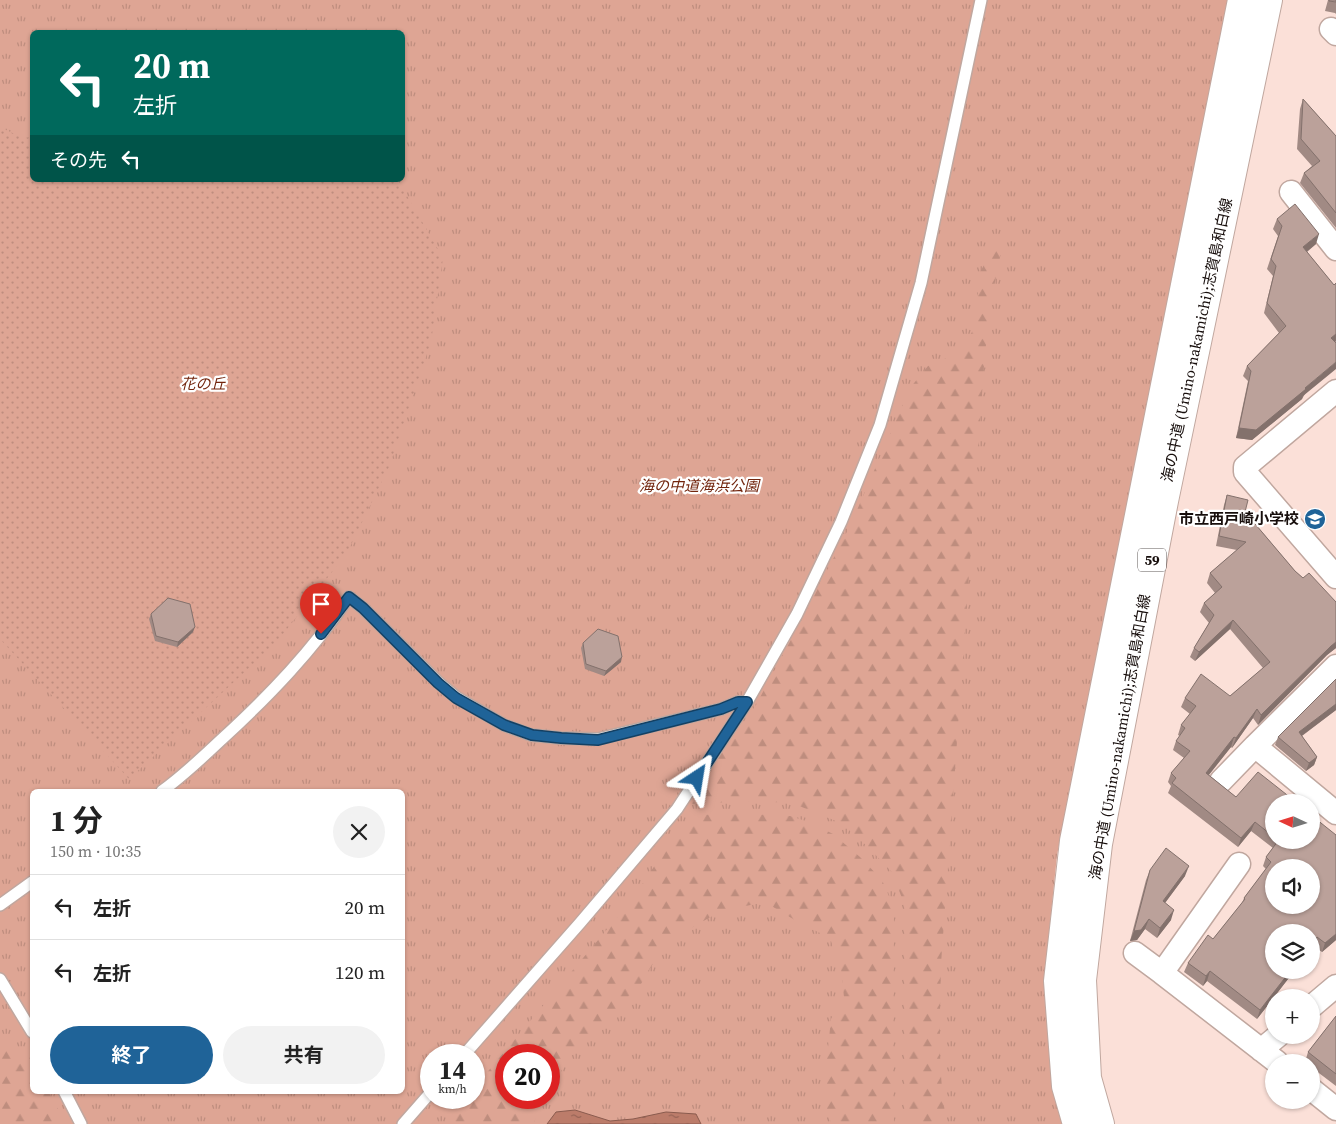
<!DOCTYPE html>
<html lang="ja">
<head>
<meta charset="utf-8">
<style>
	body { margin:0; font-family:"Source Serif 4","Noto Sans JP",serif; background:#f2f2f2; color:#222; height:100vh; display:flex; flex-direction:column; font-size:19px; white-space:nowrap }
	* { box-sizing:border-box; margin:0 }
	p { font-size:16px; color:#767676 }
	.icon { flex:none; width:28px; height:28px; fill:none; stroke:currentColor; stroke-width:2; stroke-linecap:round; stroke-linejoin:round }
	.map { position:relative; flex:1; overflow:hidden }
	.panel { position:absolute; left:30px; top:789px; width:375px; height:305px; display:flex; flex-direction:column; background:#fff; border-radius:8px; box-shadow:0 1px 4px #0004 }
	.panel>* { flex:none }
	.hud { position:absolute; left:30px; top:30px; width:375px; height:152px; border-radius:8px; box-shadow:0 1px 4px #0004; background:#00695c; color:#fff; overflow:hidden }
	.needle { width:32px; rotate:274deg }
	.tools { position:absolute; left:1265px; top:794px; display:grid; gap:10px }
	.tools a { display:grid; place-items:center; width:55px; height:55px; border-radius:50%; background:#fff; box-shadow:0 1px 4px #0004; font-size:25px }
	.speed { position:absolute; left:420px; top:1044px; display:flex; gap:10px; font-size:25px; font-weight:700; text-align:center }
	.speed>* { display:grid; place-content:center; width:65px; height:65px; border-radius:50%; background:#fff; box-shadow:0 1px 4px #0004; line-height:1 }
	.speed small { font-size:12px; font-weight:400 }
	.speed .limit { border:8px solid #d22; background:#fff; color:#111 }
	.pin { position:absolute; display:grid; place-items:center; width:42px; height:42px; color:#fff; margin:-51px -21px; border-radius:50% 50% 50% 0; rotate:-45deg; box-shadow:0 0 5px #0007 }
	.pin .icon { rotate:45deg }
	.me { position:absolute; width:55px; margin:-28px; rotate:33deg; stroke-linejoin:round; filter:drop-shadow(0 0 4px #0008) }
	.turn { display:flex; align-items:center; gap:18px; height:105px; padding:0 20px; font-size:22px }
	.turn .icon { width:65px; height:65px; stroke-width:2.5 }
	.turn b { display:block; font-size:35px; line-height:42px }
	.then { display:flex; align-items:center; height:48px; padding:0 20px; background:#0003; gap:10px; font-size:19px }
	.round { display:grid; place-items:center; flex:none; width:52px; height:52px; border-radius:26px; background:#f2f2f2 }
	.summary { display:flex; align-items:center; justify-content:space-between; height:85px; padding:0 20px }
	h1 { font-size:30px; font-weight:700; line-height:38px }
	.action { display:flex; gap:10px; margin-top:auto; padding:10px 20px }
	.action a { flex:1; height:58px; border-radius:30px; background:#1f6398; color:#fff; font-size:20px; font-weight:700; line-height:58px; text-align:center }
	.action a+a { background:#f2f2f2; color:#222 }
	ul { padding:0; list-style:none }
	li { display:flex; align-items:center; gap:15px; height:65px; padding:0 20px; border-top:1px solid #e0e0e0 }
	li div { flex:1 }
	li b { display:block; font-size:19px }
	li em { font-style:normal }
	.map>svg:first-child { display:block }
</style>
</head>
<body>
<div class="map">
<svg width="1336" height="1124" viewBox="0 0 1336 1124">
	<defs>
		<pattern id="grass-tufts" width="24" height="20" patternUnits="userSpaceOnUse" patternTransform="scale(1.25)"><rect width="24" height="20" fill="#dea594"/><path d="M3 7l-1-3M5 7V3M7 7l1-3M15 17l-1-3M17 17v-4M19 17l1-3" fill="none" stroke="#be8d7e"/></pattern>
		<pattern id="forest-firs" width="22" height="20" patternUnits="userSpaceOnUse" patternTransform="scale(1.25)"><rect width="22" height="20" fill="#dea594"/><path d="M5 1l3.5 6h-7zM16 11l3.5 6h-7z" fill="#be8d7e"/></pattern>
		<pattern id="garden-dots" width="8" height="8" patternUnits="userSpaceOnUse" patternTransform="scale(1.25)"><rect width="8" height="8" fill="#dea594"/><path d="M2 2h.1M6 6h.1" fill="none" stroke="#be8d7e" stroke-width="1.8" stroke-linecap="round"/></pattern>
		<pattern id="water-ripples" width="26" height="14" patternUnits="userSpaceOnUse" patternTransform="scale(1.25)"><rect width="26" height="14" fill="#bc7c6a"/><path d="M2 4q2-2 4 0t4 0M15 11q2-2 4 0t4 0" fill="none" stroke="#986456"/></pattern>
	</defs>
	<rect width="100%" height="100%" fill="#fbe0d8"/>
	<path fill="url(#grass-tufts)" fill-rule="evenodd" d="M0 0H1232L1057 855 1044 983 1062 1124H0ZM32 32H402V180H32ZM32 791H402V1091H32ZM431 1055H474V1098H431ZM506 1055H549V1098H506Z"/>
	<path fill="url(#forest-firs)" d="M1006 225 994 287 985 352 941 964C940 1018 937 1071 947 1124H905V906L892 872 868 847 841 823 792 803 753 801 689 804V798L756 705 807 610 851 524 910 388 928 366 958 353 976 326 979 274Z
		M752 814 790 816 809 822 833 834 860 857 882 880 894 908 893 1084 894 1124H832L823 1105 826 1068 831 1019 844 997 841 970 830 938 798 922 765 902 721 911 665 943 641 984 577 1048 559 1074 549 1094V1055H506V1098H547L533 1124H444L466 1098H474V1088L630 902 689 815Z
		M25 1047 32 1062V1091H48L66 1124H2L0 1117V1051Z"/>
	<path fill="url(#garden-dots)" d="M0 127 23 138 32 137V180H398L443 258 431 342 389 467 347 553 276 643 129 779 0 639Z"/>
	<path fill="url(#water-ripples)" stroke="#8a5b4e" d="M575 1110 610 1121 633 1119 666 1112 696 1114 701 1124H547L556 1112Z"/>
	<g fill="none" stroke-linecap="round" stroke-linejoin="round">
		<g stroke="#c0a79f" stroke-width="14">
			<path id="lane" d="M162 791C183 776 203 757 222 739 271 694 311 652 349 597L363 608 439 683 456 697 504 725 531 735 561 738 598 739 721 709 738 702H747
				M0 905 32 882
				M0 979 32 1032
				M464 1055 580 923 677 809 747 702 797 614 841 522 880 425 921 283 981 0
				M64 1091 81 1124
				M403 1124 431 1092"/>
		</g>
		<g stroke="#c0a79f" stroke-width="25">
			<path id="street" d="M1331 29 1336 34
				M1291 192 1336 249
				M1336 391 1245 467V472L1336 577
				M1336 666 1255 746 1336 813
				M1221 781 1255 746
				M1239 864 1162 973 1277 1062
				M1135 953 1162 973
				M1311 1007 1336 986
				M1261 1050 1279 1035
				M1311 1089 1336 1109"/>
		</g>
		<g stroke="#c0a79f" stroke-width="30">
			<path id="primary" d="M1077 1124 1066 1086 1058 981 1074 841 1242 0
				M1100 1124 1087 1078 1082 980 1098 844 1164 501 1268 0"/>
		</g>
		<use href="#lane" stroke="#fff" stroke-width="11"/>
		<use href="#street" stroke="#fff" stroke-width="22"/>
		<use href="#primary" stroke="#fff" stroke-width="28"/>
	</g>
	<path fill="#a18a84" d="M1328 0H1336V14L1335 13 1325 11Z
		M1303 99 1336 136V228L1300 183 1304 173 1312 166 1297 149 1300 109Z
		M1277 219 1316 244 1307 252 1334 285 1336 283V341L1302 399 1252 440 1236 438 1248 381 1243 376 1247 366 1279 333 1264 313 1273 276 1267 269 1278 236 1273 229Z
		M1227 495 1245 512 1295 571 1303 578 1336 602V648L1327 655 1258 725 1253 718 1232 748 1231 747 1209 775 1236 797 1274 802V840H1311L1336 940 1322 952 1313 946 1274 970H1295L1257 1019 1207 981 1203 986 1184 972 1188 963 1213 939 1242 903 1244 898 1266 869 1263 866 1266 857 1273 848 1251 831 1238 847 1168 793 1171 786 1168 782 1171 773 1184 758 1173 750 1176 741 1180 736 1178 735 1181 725 1190 714 1181 707 1185 698 1230 696 1263 668 1230 629 1195 661 1190 657 1194 648 1209 623 1200 612 1204 603 1215 593 1207 583 1210 573 1237 550 1216 546 1224 505Z
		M151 614 193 632 177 647 155 641 149 619Z
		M583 643 621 662 604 676 585 669 581 648Z
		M1336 679V710L1302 736 1317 757 1314 765 1306 771 1275 745 1278 737Z
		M1150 870 1185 876 1165 903 1171 920 1157 938 1145 929 1137 940 1130 941 1146 880Z
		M1336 1016V1086L1311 1067V1062H1305L1308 1052Z"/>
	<path fill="#83716c" d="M1319 234 1316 244 1300 257 1303 247Z
		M1336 334V341L1328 348 1331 338Z
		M1336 362V369L1303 396 1302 399 1252 440 1236 438 1239 428 1305 388Z
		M1233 620 1230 629 1195 661 1199 652Z
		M195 627 193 632 177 647 178 642Z
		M1336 642V648L1327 655 1258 725 1261 715 1331 646Z
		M622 657 621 662 604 676 606 671Z
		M1336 704V710L1296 740 1299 732Z
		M1257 709 1253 718 1232 748 1236 738Z
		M1234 737 1231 747 1203 782 1206 773Z
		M1317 757 1314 765 1306 771 1309 763Z
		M1255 822 1251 831 1238 847 1241 838Z
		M1189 866 1185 876 1159 911 1163 901Z
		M1174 910 1171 920 1157 938 1160 928Z
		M1149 919 1145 929 1137 940 1130 941 1134 931Z
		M1336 934V940L1322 952 1325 943Z
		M1317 937 1313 946 1311 949V944Z
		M1291 970H1295L1257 1019 1260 1010Z
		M1210 971 1207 981 1203 986 1206 976Z"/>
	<path fill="#bba19a" stroke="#83716c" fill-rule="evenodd" d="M1329 0H1336V2L1329 1Z
		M1303 99 1336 136V213L1304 173 1320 161 1301 139Z
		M1295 204 1319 234 1303 247 1334 285 1336 283V334L1331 338 1336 343V362L1305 388 1306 389 1256 430 1239 428 1251 371 1247 366 1286 326 1267 303 1276 266 1271 259 1282 226 1277 219Z
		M1227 495 1248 500 1245 512 1295 571 1303 578 1309 573 1336 602V642L1331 646 1261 715 1257 709 1236 738 1234 737 1206 773 1236 797 1258 772 1296 802H1274V837L1255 822 1241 838 1172 783 1176 778 1171 773 1190 751 1176 741 1185 728 1181 725 1196 706 1185 698 1201 674 1230 696 1270 662 1233 620 1199 652 1194 648 1214 615 1204 603 1222 587 1210 573 1246 542 1219 536Z
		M168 598 190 604 195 627 178 642 156 636 151 614Z
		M598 629 618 636 622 657 606 671 586 664 583 643Z
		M1336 679V704L1299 732 1317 757 1309 763 1278 737Z
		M1311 815 1336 835V934L1325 943 1317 937 1311 944V932H1274V970H1291L1260 1010 1210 971 1206 976 1188 963 1208 935 1213 939 1245 899 1244 898 1271 862 1266 857 1278 841V840H1311ZM1274 868H1311V905H1274Z
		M1166 848 1189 866 1163 901 1174 910 1160 928 1149 919 1141 930 1134 931 1150 870Z
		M1336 1016V1074L1308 1052Z"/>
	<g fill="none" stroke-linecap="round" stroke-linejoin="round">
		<g stroke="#144063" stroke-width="12">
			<path id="route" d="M321 634 349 597 363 608 438 683 456 698 504 725 532 735 561 738 598 740 721 709 738 702H747L697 778"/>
		</g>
		<use href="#route" stroke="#1f6398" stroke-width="9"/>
	</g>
	<defs>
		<g id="school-disc" transform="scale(1.125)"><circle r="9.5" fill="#1f6398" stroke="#fff"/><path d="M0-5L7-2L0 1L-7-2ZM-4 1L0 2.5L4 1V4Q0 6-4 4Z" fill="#fff"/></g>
	</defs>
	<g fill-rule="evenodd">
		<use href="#school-disc" x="1315" y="519"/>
	</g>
	<g text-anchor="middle" stroke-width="4.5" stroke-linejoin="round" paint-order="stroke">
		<rect fill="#fff" stroke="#5d5655" stroke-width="1" x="1138" y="548.5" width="28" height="23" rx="4"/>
		<g font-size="14" font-weight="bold" fill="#170e0c">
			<text x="1152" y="565">59</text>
		</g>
		<g font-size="15" fill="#170e0c" stroke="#fff">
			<text transform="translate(1197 340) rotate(-78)" y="5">海の中道 (Umino-nakamichi);志賀島和白線</text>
			<text transform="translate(1120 737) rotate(-80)" y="5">海の中道 (Umino-nakamichi);志賀島和白線</text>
		</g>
		<g font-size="15" font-style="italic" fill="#72250d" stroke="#fff">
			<text x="203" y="389">花の丘</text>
			<text x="699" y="491">海の中道海浜公園</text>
		</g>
		<g font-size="15" font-weight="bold" fill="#170e0c" stroke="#fff" text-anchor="end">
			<text x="1299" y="524">市立西戸崎小学校</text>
		</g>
	</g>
</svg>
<div class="tools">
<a><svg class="needle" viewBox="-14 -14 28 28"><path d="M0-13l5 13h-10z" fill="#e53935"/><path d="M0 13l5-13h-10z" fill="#767676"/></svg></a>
<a><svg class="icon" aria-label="sound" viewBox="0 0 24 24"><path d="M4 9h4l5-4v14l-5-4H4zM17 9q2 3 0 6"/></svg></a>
<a><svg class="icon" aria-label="layers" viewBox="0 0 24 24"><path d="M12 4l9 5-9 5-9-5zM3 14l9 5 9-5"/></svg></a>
<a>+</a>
<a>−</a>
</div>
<div class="speed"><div>14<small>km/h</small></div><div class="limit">20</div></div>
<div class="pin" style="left:321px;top:634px;background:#d93025"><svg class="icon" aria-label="arrive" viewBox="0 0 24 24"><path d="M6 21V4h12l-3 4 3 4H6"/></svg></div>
<svg class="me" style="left:697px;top:778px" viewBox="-20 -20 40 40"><path d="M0-17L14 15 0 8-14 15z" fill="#1f6398" stroke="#fff" stroke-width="4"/></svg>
<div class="hud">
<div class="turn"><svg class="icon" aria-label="left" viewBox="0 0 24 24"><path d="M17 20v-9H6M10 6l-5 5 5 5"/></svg><div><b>20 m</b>左折</div></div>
<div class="then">その先<svg class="icon" aria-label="left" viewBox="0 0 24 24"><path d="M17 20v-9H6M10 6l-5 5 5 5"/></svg></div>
</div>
<section class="panel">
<div class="summary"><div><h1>1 分</h1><p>150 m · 10:35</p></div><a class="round"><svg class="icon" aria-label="close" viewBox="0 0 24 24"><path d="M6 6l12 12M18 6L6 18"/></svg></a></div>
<ul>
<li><svg class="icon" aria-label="left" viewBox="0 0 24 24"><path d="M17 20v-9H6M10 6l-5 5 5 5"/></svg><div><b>左折</b></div><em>20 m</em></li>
<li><svg class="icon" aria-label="left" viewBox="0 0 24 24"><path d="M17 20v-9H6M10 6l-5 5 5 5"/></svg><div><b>左折</b></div><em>120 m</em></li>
</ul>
<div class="action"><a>終了</a><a>共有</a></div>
</section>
</div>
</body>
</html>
